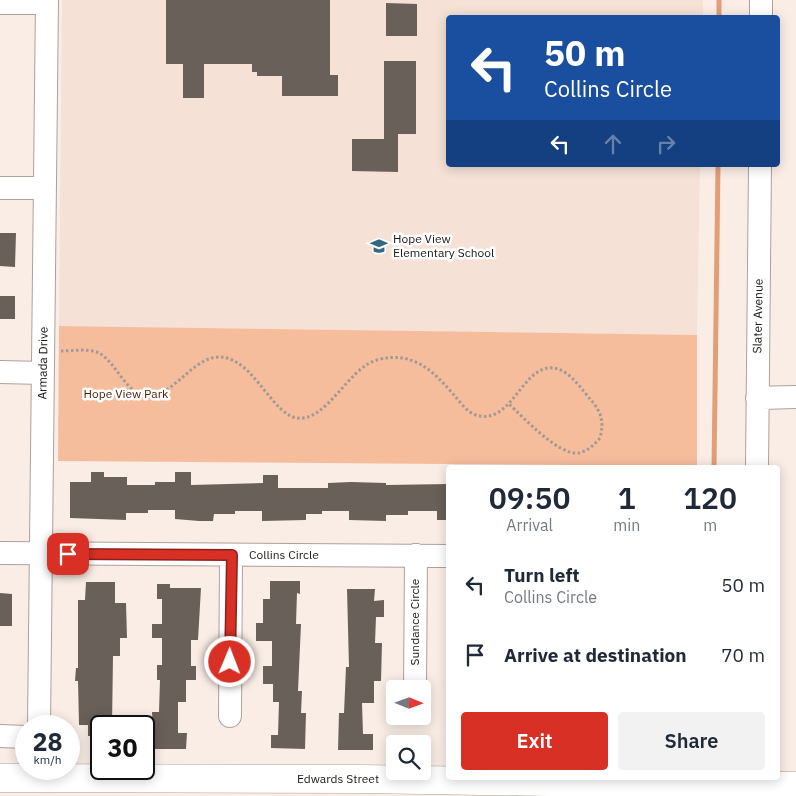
<!DOCTYPE html>
<html lang="en">
<head>
<meta charset="utf-8">
<style>
	body { margin:0; font-family:"IBM Plex Sans",sans-serif; background:#f2f2f3; color:#1f2937; height:100vh; display:flex; flex-direction:column; font-size:19px; white-space:nowrap }
	* { box-sizing:border-box; margin:0 }
	p { font-size:16px; color:#747a83 }
	.icon { flex:none; width:28px; height:28px; fill:none; stroke:currentColor; stroke-width:2; stroke-linecap:round; stroke-linejoin:round }
	.map { position:relative; flex:1; overflow:hidden }
	.details { position:absolute; left:446px; top:465px; width:334px; height:315px; display:flex; flex-direction:column; background:#fff; border-radius:5px; box-shadow:0 2px 12px #0003 }
	.details>* { flex:none }
	.top-card { position:absolute; left:446px; top:15px; width:334px; height:152px; border-radius:5px; box-shadow:0 2px 12px #0003; background:#1a4fa0; color:#fff; overflow:hidden }
	.needle { width:32px; rotate:91deg }
	.fabs { position:absolute; left:386px; top:680px; display:grid; gap:10px }
	.fabs a { display:grid; place-items:center; width:45px; height:45px; border-radius:5px; background:#fff; box-shadow:0 2px 12px #0003; font-size:25px }
	.speed { position:absolute; left:15px; top:715px; display:flex; gap:10px; font-size:25px; font-weight:700; text-align:center }
	.speed>* { display:grid; place-content:center; width:65px; height:65px; border-radius:50%; background:#fff; box-shadow:0 2px 12px #0003; line-height:1 }
	.speed small { font-size:12px; font-weight:400 }
	.speed .limit { border:2px solid #111; border-radius:8px; background:#fff; color:#111 }
	.pin { position:absolute; display:grid; place-items:center; width:42px; height:42px; color:#fff; margin:-21px; border-radius:10px; box-shadow:0 2px 8px #0006 }
	.me { position:absolute; width:55px; margin:-28px; rotate:1deg; stroke-linejoin:round; filter:drop-shadow(0 0 4px #0008) }
	.turn { display:flex; align-items:center; gap:18px; height:105px; padding:0 15px; font-size:22px }
	.turn .icon { width:65px; height:65px; stroke-width:2.5 }
	.turn b { display:block; font-size:35px; line-height:42px }
	.lanes { display:flex; align-items:center; height:48px; padding:0 15px; background:#0003; justify-content:center; gap:25px; direction:ltr }
	.lanes .off { opacity:.35 }
	.eta { display:flex; justify-content:space-evenly; align-items:center; height:85px; text-align:center }
	.eta b { font-size:30px; font-weight:600; line-height:35px }
	.action { display:flex; gap:10px; margin-top:auto; padding:10px 15px }
	.action a { flex:1; height:58px; border-radius:5px; background:#d93025; color:#fff; font-size:20px; font-weight:600; line-height:58px; text-align:center }
	.action a+a { background:#f2f2f3; color:#1f2937 }
	ul { padding:0; list-style:none }
	li { display:flex; align-items:center; gap:15px; height:70px; padding:0 15px }
	li div { flex:1 }
	li b { display:block; font-size:19px }
	li em { font-style:normal }
	.map>svg:first-child { display:block }
</style>
</head>
<body>
<div class="map">
<svg width="796" height="796" viewBox="0 0 796 796">
	<rect width="100%" height="100%" fill="#faede6"/>
	<path fill="#f5e1d6" d="M62 0H703V17L449 18V165H700L697 335 59 326Z"/>
	<path fill="#f6bd9d" d="M59 326 697 335V466L58 461Z"/>
	<g fill="none" stroke-linecap="round" stroke-linejoin="round">
		<path stroke="#e19e77" stroke-width="5" d="M719 18V0
			M714 468 718 165"/>
	</g>
	<path fill="#6a605a" d="M166 0H330V75H338V96H282V76H257V72H252V64H204V98H183V64H166Z
		M386 3 417 4V36H386Z
		M384 61H416V134H398V172L352 171V139H384Z
		M0 233H16L15 267 0 266Z
		M0 296H15V319H0Z
		M91 472H104V477H127V485H155V482H175V472H191V485L263 483V475H278V488H328V483L351 482 386 483V485L449 484V520H437V511H408V515H386V521L349 520V511H322V514H306V520L262 521V511H235V514H214L213 521H199L175 519V510H148V513H126V520L70 518V482H91Z
		M270 581H300V594L297 593 296 624H301L298 691H302L301 713H306L305 749 271 748V735H278L279 702H273V684H263V666H272V641H256V623H263V599H270Z
		M86 582H115V603H126L127 638H120V656H113L112 726H101V736H88V725H79L78 681H75L76 668H78V600H85Z
		M157 584H170V588H201L198 640H191V666H196V680H186V702H178V733H187L186 749H154L152 712H159L160 680H157V665H162V638H152V624H162V599H157Z
		M347 589H375L374 601 384 600V617H376L375 643H382L381 681H374V703H362L363 734H373V750H338L339 713H344L346 667H349Z
		M0 593 12 594V626H0Z"/>
	<g fill="none" stroke-linecap="round" stroke-linejoin="round">
		<g stroke="#ada19b" stroke-width="24">
			<path id="minor" d="M0 3H47
				M761 18V0
				M0 188H45
				M0 372 43 373
				M757 398 796 397
				M757 468 760 165
				M0 553 449 556
				M415 689 416 555
				M230 716 231 555
				M39 726 47 0
				M0 736 26 737"/>
		</g>
		<g stroke="#ada19b" stroke-width="29">
			<path id="major" d="M0 778 363 779 796 786"/>
		</g>
		<path stroke="#a29993" stroke-width="3" stroke-dasharray="2.5 2.5" stroke-linecap="butt" d="M61 351C72 351 89 348 99 353 116 362 128 397 148 396 178 395 195 350 227 358 256 366 274 415 297 418 327 422 348 368 377 360 413 350 433 371 454 395 460 402 467 412 476 415 516 428 525 347 566 373 575 379 584 392 591 400 602 413 604 422 600 438 595 444 587 452 578 453 558 455 523 417 509 404"/>
		<use href="#minor" stroke="#fff" stroke-width="22"/>
		<use href="#major" stroke="#fff" stroke-width="28"/>
	</g>
	<g fill="none" stroke-linecap="round" stroke-linejoin="round">
		<g stroke="#8d1f18" stroke-width="12">
			<path id="route" d="M68 554 232 555 230 662"/>
		</g>
		<use href="#route" stroke="#d93025" stroke-width="9"/>
	</g>
	<defs>
		<g id="school-bare" transform="scale(1.35)"><path d="M0-5L7-2L0 1L-7-2ZM-4 1L0 2.5L4 1V4Q0 6-4 4Z" fill="#326a84" stroke="#fff" stroke-width="2.5" paint-order="stroke"/></g>
	</defs>
	<g fill-rule="evenodd">
		<use href="#school-bare" x="379" y="246"/>
	</g>
	<g text-anchor="middle" stroke-width="5" stroke-linejoin="round" paint-order="stroke">
		<g font-size="12" fill="#1b1714" stroke="#fff" text-anchor="start">
			<text x="393" y="243">Hope View<tspan x="393" dy="14">Elementary School</tspan></text>
		</g>
		<g font-size="12" fill="#1b1714" stroke="#fff">
			<text transform="translate(758 316) rotate(-89)" y="4">Slater Avenue</text>
			<text transform="translate(43 363) rotate(-89)" y="4">Armada Drive</text>
			<text x="284" y="559">Collins Circle</text>
			<text transform="translate(415 622) rotate(-90)" y="4">Sundance Circle</text>
			<text x="338" y="783">Edwards Street</text>
		</g>
		<g font-size="12" fill="#4a1f02" stroke="#fff">
			<text x="126" y="398">Hope View Park</text>
		</g>
	</g>
</svg>
<div class="fabs">
<a><svg class="needle" viewBox="-14 -14 28 28"><path d="M0-13l5 13h-10z" fill="#e53935"/><path d="M0 13l5-13h-10z" fill="#747a83"/></svg></a>
<a><svg class="icon" aria-label="search" viewBox="0 0 24 24"><circle cx="10" cy="10" r="6"/><path d="M15 15l6 6"/></svg></a>
</div>
<div class="speed"><div>28<small>km/h</small></div><div class="limit">30</div></div>
<div class="pin" style="left:68px;top:554px;background:#d93025"><svg class="icon" aria-label="arrive" viewBox="0 0 24 24"><path d="M6 21V4h12l-3 4 3 4H6"/></svg></div>
<svg class="me" style="left:230px;top:662px" viewBox="-20 -20 40 40"><circle r="17" fill="#d93025" stroke="#fff" stroke-width="3"/><path d="M0-11L8 9 0 5-8 9z" fill="#fff"/></svg>
<div class="top-card">
<div class="turn"><svg class="icon" aria-label="left" viewBox="0 0 24 24"><path d="M17 20v-9H6M10 6l-5 5 5 5"/></svg><div><b>50 m</b>Collins Circle</div></div>
<div class="lanes"><svg class="icon" aria-label="left" viewBox="0 0 24 24"><path d="M17 20v-9H6M10 6l-5 5 5 5"/></svg><svg class="icon off" aria-label="ahead" viewBox="0 0 24 24"><path d="M12 20V5M6 11l6-6 6 6"/></svg><svg class="icon off" aria-label="right" viewBox="0 0 24 24"><path d="M7 20v-9h11M14 6l5 5-5 5"/></svg></div>
</div>
<section class="details">
<div class="eta">
<div><b>09:50</b><p>Arrival</p></div>
<div><b>1</b><p>min</p></div>
<div><b>120</b><p>m</p></div>
</div>
<ul>
<li><svg class="icon" aria-label="left" viewBox="0 0 24 24"><path d="M17 20v-9H6M10 6l-5 5 5 5"/></svg><div><b>Turn left</b><p>Collins Circle</p></div><em>50 m</em></li>
<li><svg class="icon" aria-label="arrive" viewBox="0 0 24 24"><path d="M6 21V4h12l-3 4 3 4H6"/></svg><div><b>Arrive at destination</b></div><em>70 m</em></li>
</ul>
<div class="action"><a>Exit</a><a>Share</a></div>
</section>
</div>
</body>
</html>
